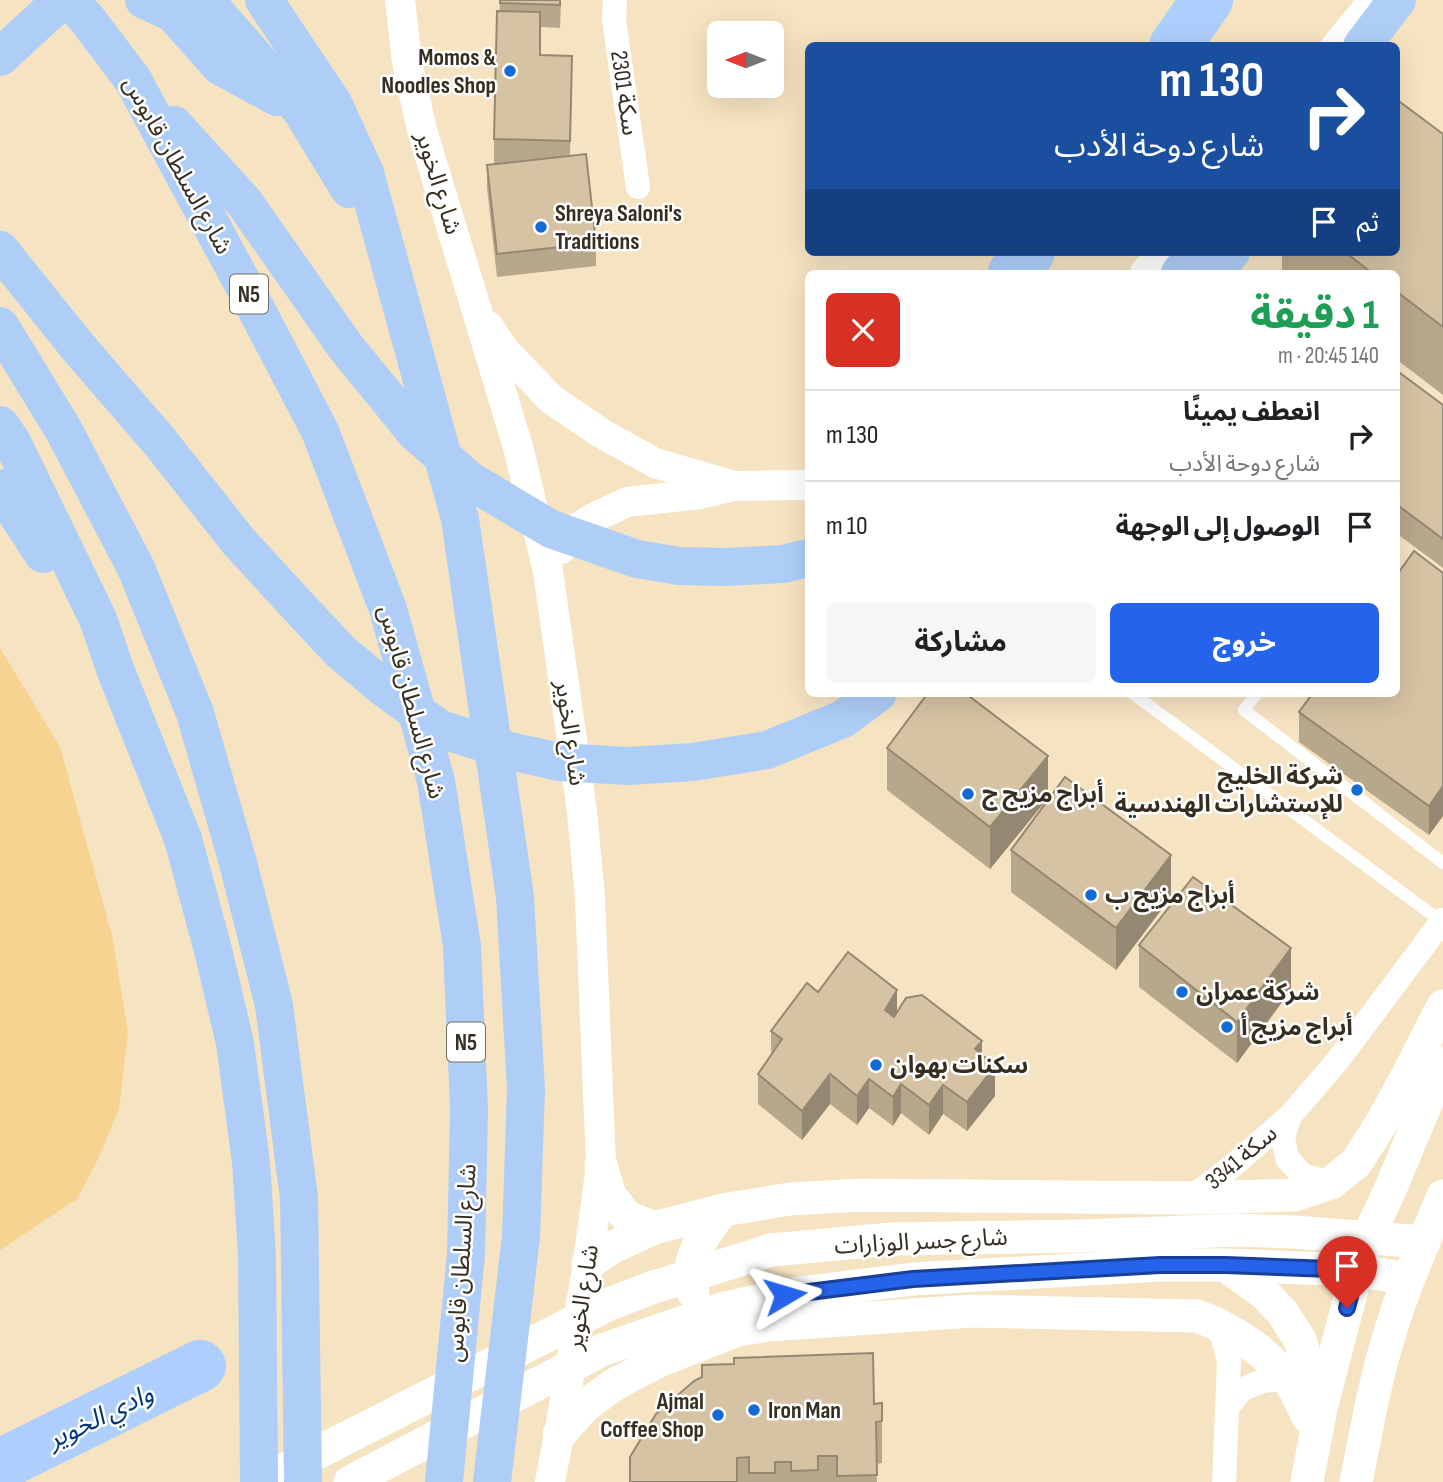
<!DOCTYPE html>
<html lang="ar">
<head>
<meta charset="utf-8">
<style>
	body { margin:0; font-family:"Sofia Sans Condensed","Noto Sans Arabic",sans-serif; background:#f6f6f6; color:#202124; direction:rtl; height:100vh; display:flex; flex-direction:column; font-size:26px; white-space:nowrap }
	* { box-sizing:border-box; margin:0 }
	p { font-size:23px; color:#757577 }
	.icon { flex:none; width:38px; height:38px; fill:none; stroke:currentColor; stroke-width:2; stroke-linecap:round; stroke-linejoin:round }
	.map { position:relative; flex:1; overflow:hidden; direction:ltr }
	.details { position:absolute; left:805px; top:270px; width:595px; height:427px; display:flex; flex-direction:column; background:#fff; border-radius:10px; box-shadow:0 7px 28px #0002; direction:rtl }
	.details>* { flex:none }
	.guide { position:absolute; left:805px; top:42px; width:595px; height:214px; border-radius:10px; box-shadow:0 7px 28px #0002; direction:rtl; background:#1a4fa0; color:#fff; overflow:hidden }
	.needle { width:46px; rotate:270deg }
	.fabs { position:absolute; left:707px; top:21px; display:grid; gap:14px }
	.fabs a { display:grid; place-items:center; width:77px; height:77px; border-radius:10px; background:#fff; box-shadow:0 7px 28px #0002; font-size:35px }
	.pin { position:absolute; display:grid; place-items:center; width:60px; height:60px; color:#fff; margin:-72px -30px; border-radius:50% 50% 50% 0; rotate:-45deg; box-shadow:0 0 7px #0007 }
	.pin .icon { rotate:45deg }
	.me { position:absolute; width:77px; margin:-38px; rotate:83deg; stroke-linejoin:round; filter:drop-shadow(0 0 5px #0008) }
	.turn { display:flex; align-items:center; gap:24px; height:147px; padding:0 21px; font-size:32px }
	.turn .icon { width:91px; height:91px; stroke-width:2.5 }
	.turn b { display:block; font-size:49px; line-height:60px }
	.then { display:flex; align-items:center; height:66px; padding:0 21px; background:#0003; gap:14px; font-size:26px }
	.round { display:grid; place-items:center; flex:none; width:74px; height:74px; border-radius:10px; background:#f6f6f6 }
	.summary { display:flex; align-items:center; justify-content:space-between; height:119px; padding:0 21px }
	h1 { font-size:42px; font-weight:700; line-height:52px; color:#1e9e55 }
	.action { display:flex; gap:14px; margin-top:auto; padding:14px 21px }
	.action a { flex:1; height:80px; border-radius:10px; background:#2563eb; color:#fff; font-size:28px; font-weight:700; line-height:80px; text-align:center }
	.action a+a { background:#f6f6f6; color:#202124 }
	ul { padding:0; list-style:none }
	li { display:flex; align-items:center; gap:21px; height:91px; padding:0 21px; border-top:2px solid #e0e0e0 }
	li div { flex:1 }
	li b { display:block; font-size:26px }
	li em { font-style:normal }
	.map>svg:first-child { display:block }
</style>
</head>
<body>
<div class="map">
<svg width="1443" height="1482" viewBox="0 0 1443 1482">
	<rect width="100%" height="100%" fill="#f6e3c2"/>
	<path fill="#f7d391" d="M0 648 60 747 112 935 128 1032 119 1109 98 1159 77 1199 0 1250Z"/>
	<g fill="none" stroke-linecap="round" stroke-linejoin="round">
		<path stroke="#aecffd" stroke-width="52" d="M1175 46 1207 0
			M1014 273 1029 252
			M0 1465 200 1366"/>
		<path stroke="#fff" stroke-width="12" d="M1132 693 1442 922
			M1257 693 1244 710 1443 863"/>
		<path stroke="#fff" stroke-width="24" d="M615 0 614 20 638 187
			M1290 1116 1283 1137 1287 1158 1302 1175 1331 1183
			M1191 1198 1230 1168 1290 1116 1338 1060 1443 920
			M1219 1324 1229 1361 1224 1482
			M1227 1408 1241 1390 1262 1381 1286 1379"/>
		<path stroke="#fff" stroke-width="30" d="M400 0 407 62 422 130 518 447 548 571 582 812 590 897 601 1165 588 1263 559 1435 550 1482
			M1336 46 1374 0
			M1145 273 1163 252
			M488 326 505 351 551 399 601 433 655 463 734 486
			M561 549 572 531 595 517 627 502 700 494 734 486 808 485"/>
		<path stroke="#fff" stroke-width="33" d="M601 1165 610 1196 627 1217 654 1228 723 1210 790 1199 861 1195 1191 1198 1294 1195 1331 1183 1356 1163 1381 1124 1407 1076 1443 1006
			M588 1263 613 1247 654 1228
			M1225 1265 1264 1293 1282 1312 1300 1340 1307 1363V1411
			M693 1292C684 1258 703 1236 723 1210
			M559 1435 585 1406 615 1384 659 1361 738 1330 768 1325 972 1311 1197 1316C1236 1330 1274 1356 1296 1392 1300 1400 1304 1409 1308 1417
			M260 1482 607 1305 651 1288 771 1250 892 1239 1080 1236 1238 1230 1294 1232 1424 1242
			M350 1482 602 1350 721 1309 784 1295 913 1279 1160 1265H1225L1357 1270 1408 1279
			M1307 1482 1321 1408 1357 1270 1368 1237 1390 1190 1443 1063
			M1356 1482C1366 1433 1374 1384 1389 1336 1403 1288 1424 1242 1443 1196"/>
		<path stroke="#aecef8" stroke-width="38" d="M69 0 87 19 133 80 243 284 320 431 388 609 436 781 462 946 469 1109 466 1254 444 1482
			M144 0 173 13 220 66 277 97
			M205 0 301 110 349 189
			M264 0 333 103 365 173 460 519 515 897 526 1089 521 1237 492 1482
			M1362 46 1397 0
			M0 57 52 9 73 0
			M174 125 244 202 345 346 415 432 469 480 551 529 637 559 679 566 726 567 783 564 808 558
			M0 250 77 346 160 442 239 542 296 604 340 651 384 688 440 729 510 751 559 762 628 766 693 762 767 750 843 719 878 693
			M1180 273 1197 252
			M1216 273 1231 252
			M0 326 63 429 136 568 195 713 237 859 274 1005 299 1198 303 1482
			M0 425 12 442 98 619 115 669 183 839 213 950 235 1043 251 1162 257 1255 259 1482
			M0 488 43 554"/>
	</g>
	<path fill="#b7a88c" d="M500 0H561L560 28 540 27V55L572 85 570 156 596 243V266L497 277 487 188V165H494V139Z
		M1443 134V395L1396 359V273L1282 272V252H1396Z
		M1396 370 1443 405V568L1396 533Z
		M1443 573V816L1429 835 1299 742V712Z
		M887 748 1048 798 990 869 887 790Z
		M1011 850 1171 897 1116 970 1011 892Z
		M1139 945 1291 990 1237 1063 1139 987Z
		M818 992 897 1012 982 1055 995 1096 967 1131 943 1114 929 1135 901 1113 893 1126 869 1108 857 1125 830 1104 802 1140 758 1104V1074L771 1055V1031Z
		M882 1403V1463L876 1464 877 1482H630L874 1404Z"/>
	<path fill="#958872" d="M1048 756V798L990 869V827Z
		M1443 786V816L1429 835V806Z
		M1171 855V897L1116 970V928Z
		M1291 948V990L1237 1063V1022Z
		M897 990V1020L885 1010Z
		M982 1041V1070L975 1049Z
		M995 1066V1096L967 1131V1102Z
		M830 1074V1104L802 1140V1111Z
		M869 1079V1108L857 1125V1096Z
		M901 1084V1113L893 1126V1097Z
		M943 1085V1114L929 1135V1105Z"/>
	<path fill="#d5c3a3" stroke="#958872" stroke-width="2" d="M500 0H560V5L500 3Z
		M497 11 540 12V55L572 56 570 141 494 139Z
		M1396 99 1443 134V327L1396 291V273H1372L1345 252H1396Z
		M586 154 596 243 497 254 487 165Z
		M1396 370 1443 405V539L1396 504Z
		M1414 551 1443 573V786L1429 806 1299 712 1313 693H1396V576Z
		M928 693H965L1048 756 990 827 887 748Z
		M1065 777 1171 855 1116 928 1011 850Z
		M1193 877 1291 948 1237 1022 1139 945Z
		M848 952 897 990 885 1010 894 1017 906 998 922 995 982 1041 975 1049 995 1066 967 1102 943 1085 929 1105 901 1084 893 1097 869 1079 857 1096 830 1074 802 1111 758 1074 782 1039 771 1031 807 983 818 992Z
		M873 1353 874 1404 882 1403V1421L876 1422 877 1475 837 1476V1456H818V1470L791 1471V1462H775V1473H749V1457L737 1458V1482H630V1457L656 1414 694 1381 702 1377V1365L734 1364V1358Z"/>
	<g fill="none" stroke-linecap="round" stroke-linejoin="round">
		<g stroke="#184099" stroke-width="18">
			<path id="route" d="M785 1295 913 1279 1160 1265H1225L1357 1270 1347 1308"/>
		</g>
		<use href="#route" stroke="#2563eb" stroke-width="12"/>
	</g>
	<g fill="#136cd5" stroke="#fff" stroke-width="2.5">
		<circle cx="510" cy="71" r="7"/>
		<circle cx="541" cy="227" r="7"/>
		<circle cx="1357" cy="790" r="7"/>
		<circle cx="968" cy="794" r="7"/>
		<circle cx="1091" cy="895" r="7"/>
		<circle cx="1182" cy="992" r="7"/>
		<circle cx="1227" cy="1027" r="7"/>
		<circle cx="876" cy="1065" r="7"/>
		<circle cx="754" cy="1410" r="7"/>
		<circle cx="718" cy="1415" r="7"/>
	</g>
	<g text-anchor="middle" stroke-width="5" stroke-linejoin="round" paint-order="stroke">
		<g fill="#fff" stroke="#726d64" stroke-width="2">
			<rect x="230" y="274.5" width="38" height="39" rx="5"/>
			<rect x="447" y="1022.5" width="38" height="39" rx="5"/>
		</g>
		<g font-size="23" font-weight="bold" fill="#352e21">
			<text x="249" y="302">N5</text>
			<text x="466" y="1050">N5</text>
		</g>
		<g font-size="24" font-weight="bold" fill="#352e21" stroke="#fff" text-anchor="start">
			<text x="496" y="65" text-anchor="end">Momos &amp;<tspan x="496" dy="28">Noodles Shop</tspan></text>
			<text x="555" y="221">Shreya Saloni's<tspan x="555" dy="28">Traditions</tspan></text>
			<text x="1343" y="784" text-anchor="end">شركة الخليج<tspan x="1343" dy="28">للإستشارات الهندسية</tspan></text>
			<text x="982" y="802">أبراج مزيج ج</text>
			<text x="1105" y="903">أبراج مزيج ب</text>
			<text x="1196" y="1000">شركة عمران</text>
			<text x="1241" y="1035">أبراج مزيج أ</text>
			<text x="890" y="1073">سكنات بهوان</text>
			<text x="704" y="1409" text-anchor="end">Ajmal<tspan x="704" dy="28">Coffee Shop</tspan></text>
			<text x="768" y="1418">Iron Man</text>
		</g>
		<g font-size="24" fill="#352e21" stroke="#fff">
			<text transform="translate(625 93) rotate(82)" y="8">سكة 2301</text>
			<text transform="translate(178 165) rotate(61)" y="8">شارع السلطان قابوس</text>
			<text transform="translate(439 183) rotate(73)" y="8">شارع الخوير</text>
			<text transform="translate(412 702) rotate(75)" y="8">شارع السلطان قابوس</text>
			<text transform="translate(571 733) rotate(82)" y="8">شارع الخوير</text>
			<text transform="translate(1241 1157) rotate(-40)" y="8">سكة 3341</text>
			<text transform="translate(921 1241) rotate(-3)" y="8">شارع جسر الوزارات</text>
			<text transform="translate(461 1263) rotate(-86)" y="8">شارع السلطان قابوس</text>
			<text transform="translate(582 1297) rotate(-81)" y="8">شارع الخوير</text>
		</g>
		<g font-size="26" font-style="italic" fill="#003677" stroke="#fff">
			<text transform="translate(100 1416) rotate(-26)" y="9">وادي الخوير</text>
		</g>
	</g>
</svg>
<div class="fabs">
<a><svg class="needle" viewBox="-14 -14 28 28"><path d="M0-13l5 13h-10z" fill="#e53935"/><path d="M0 13l5-13h-10z" fill="#757577"/></svg></a>
</div>
<div class="pin" style="left:1347px;top:1308px;background:#d93025"><svg class="icon" aria-label="arrive" viewBox="0 0 24 24"><path d="M6 21V4h12l-3 4 3 4H6"/></svg></div>
<svg class="me" style="left:785px;top:1295px" viewBox="-20 -20 40 40"><path d="M0-17L14 15 0 8-14 15z" fill="#2563eb" stroke="#fff" stroke-width="4"/></svg>
<div class="guide">
<div class="turn"><svg class="icon" aria-label="right" viewBox="0 0 24 24"><path d="M7 20v-9h11M14 6l5 5-5 5"/></svg><div><b>130 m</b>شارع دوحة الأدب</div></div>
<div class="then">ثم<svg class="icon" aria-label="arrive" viewBox="0 0 24 24"><path d="M6 21V4h12l-3 4 3 4H6"/></svg></div>
</div>
<section class="details">
<div class="summary"><div><h1>1 دقيقة</h1><p>140 m · 20:45</p></div><a class="round" style="background:#d93025;color:#fff"><svg class="icon" aria-label="close" viewBox="0 0 24 24"><path d="M6 6l12 12M18 6L6 18"/></svg></a></div>
<ul>
<li><svg class="icon" aria-label="right" viewBox="0 0 24 24"><path d="M7 20v-9h11M14 6l5 5-5 5"/></svg><div><b>انعطف يمينًا</b><p>شارع دوحة الأدب</p></div><em>130 m</em></li>
<li><svg class="icon" aria-label="arrive" viewBox="0 0 24 24"><path d="M6 21V4h12l-3 4 3 4H6"/></svg><div><b>الوصول إلى الوجهة</b></div><em>10 m</em></li>
</ul>
<div class="action"><a>خروج</a><a>مشاركة</a></div>
</section>
</div>
</body>
</html>
